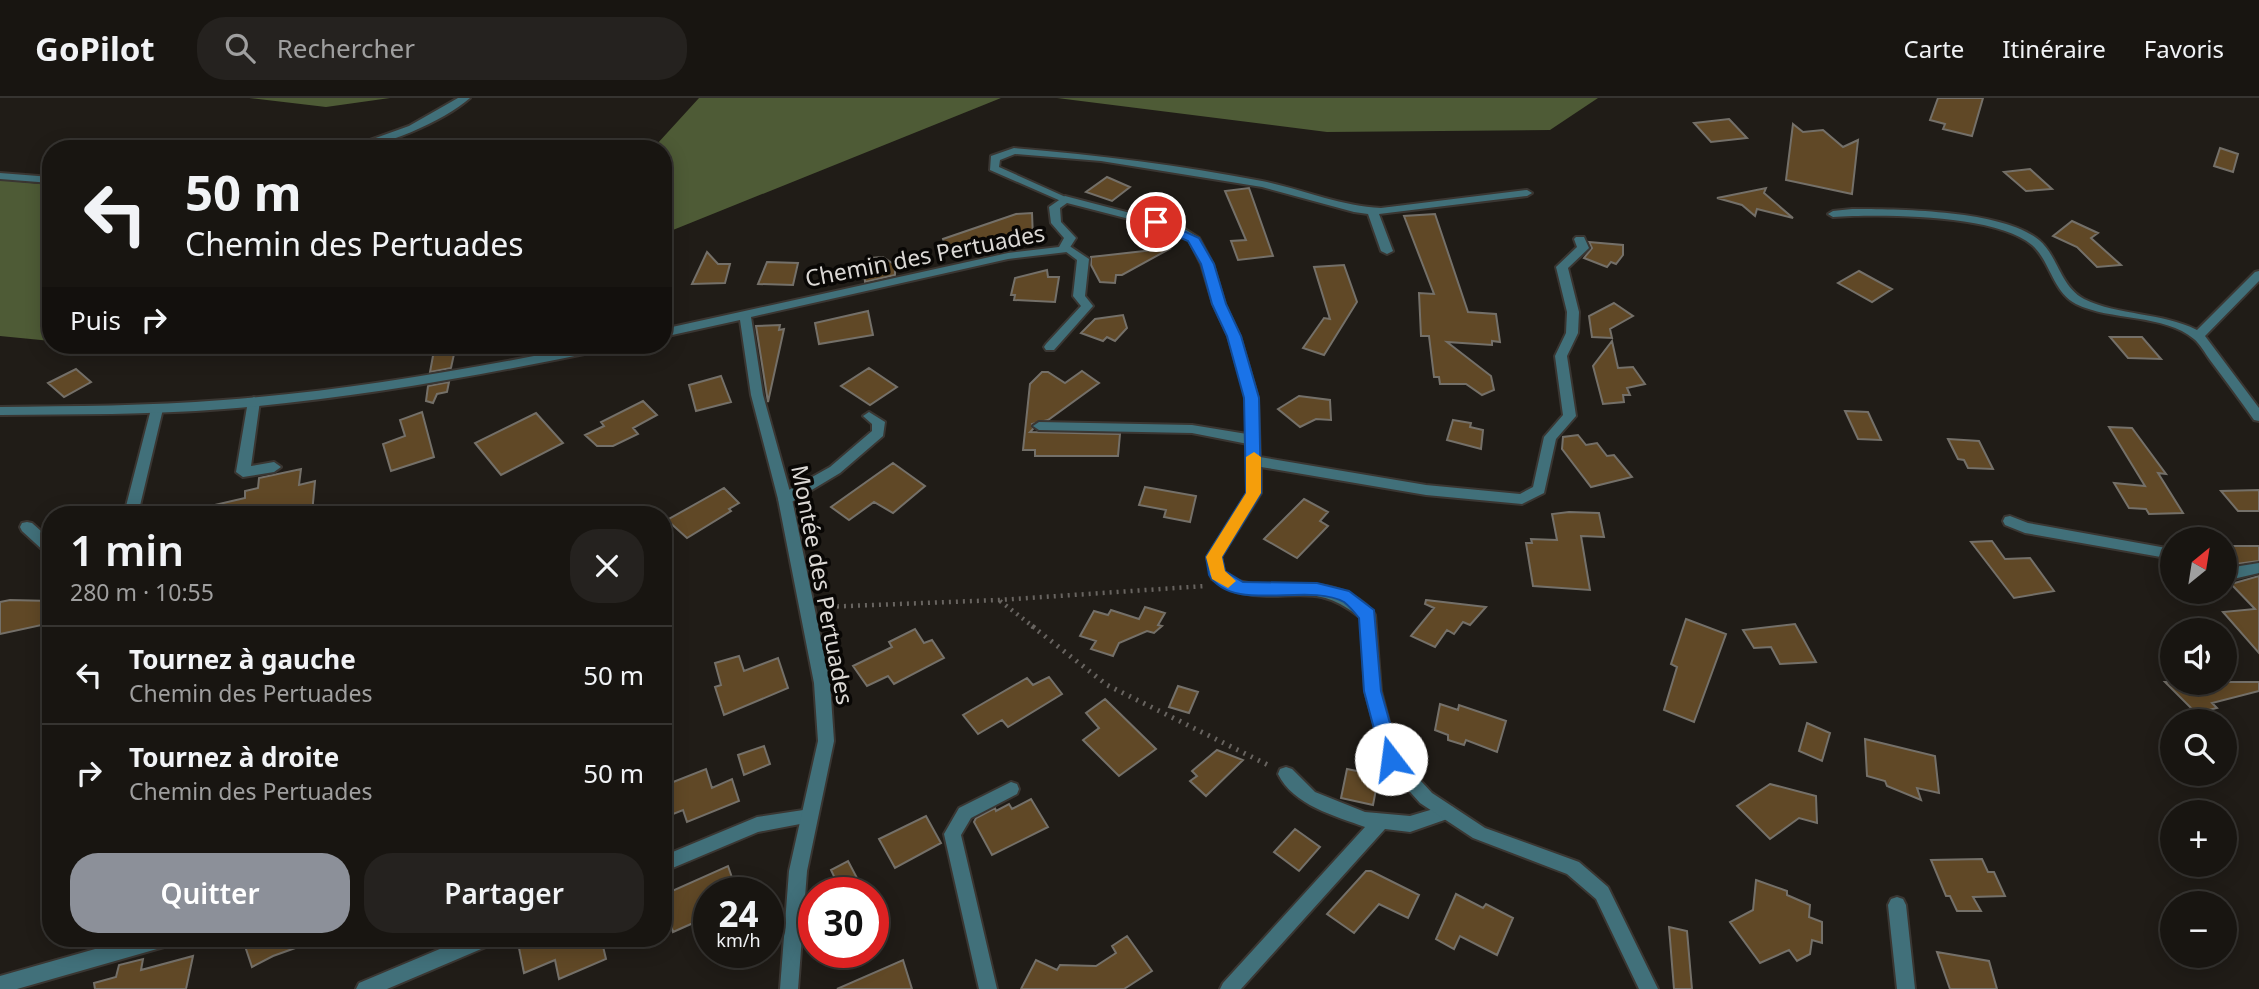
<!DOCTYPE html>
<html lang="fr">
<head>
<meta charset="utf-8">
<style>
	body { margin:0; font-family:"Noto Sans",sans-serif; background:#25221f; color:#f1f3f6; height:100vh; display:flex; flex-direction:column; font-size:26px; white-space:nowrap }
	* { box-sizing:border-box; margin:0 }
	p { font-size:23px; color:#9f9f9f }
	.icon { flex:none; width:38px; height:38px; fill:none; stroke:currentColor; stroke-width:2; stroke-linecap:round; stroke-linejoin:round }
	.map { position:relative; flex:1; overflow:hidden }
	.drawer { position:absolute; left:42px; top:408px; width:630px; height:441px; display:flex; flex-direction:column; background:#181511; border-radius:28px; box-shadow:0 4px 18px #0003,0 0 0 2px #363431 }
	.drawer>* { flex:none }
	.hud { position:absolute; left:42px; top:42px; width:630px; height:214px; border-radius:28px; box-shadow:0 4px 18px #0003,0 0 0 2px #363431; background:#181511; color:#f1f3f6; overflow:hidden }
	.needle { width:46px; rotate:30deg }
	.buttons { position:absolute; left:2160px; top:429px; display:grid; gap:14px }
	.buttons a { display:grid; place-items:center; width:77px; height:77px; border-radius:50%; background:#181511; box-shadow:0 4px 18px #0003,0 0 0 2px #363431; font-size:35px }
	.speed { position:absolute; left:693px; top:779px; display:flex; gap:14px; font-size:35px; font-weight:700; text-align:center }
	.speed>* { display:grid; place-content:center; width:91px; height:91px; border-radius:50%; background:#181511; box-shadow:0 4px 18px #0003,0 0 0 2px #363431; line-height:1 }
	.speed small { font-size:18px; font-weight:400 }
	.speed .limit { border:10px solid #d22; background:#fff; color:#111 }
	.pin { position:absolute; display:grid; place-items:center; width:60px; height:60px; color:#fff; margin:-30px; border:4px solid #fff; border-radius:50%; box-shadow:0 2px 7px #0007 }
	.me { position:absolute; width:77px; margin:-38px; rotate:345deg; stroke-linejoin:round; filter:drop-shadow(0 0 5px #0008) }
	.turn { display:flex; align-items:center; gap:24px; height:147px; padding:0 28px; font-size:32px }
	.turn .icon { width:91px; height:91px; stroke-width:2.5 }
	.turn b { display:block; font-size:49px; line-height:60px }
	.then { display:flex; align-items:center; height:66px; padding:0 28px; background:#0003; gap:14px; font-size:26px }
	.round { display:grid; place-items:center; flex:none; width:74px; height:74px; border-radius:28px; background:#25221f }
	.head { display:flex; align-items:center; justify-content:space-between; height:119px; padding:0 28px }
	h1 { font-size:42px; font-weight:600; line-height:52px }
	.button { display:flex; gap:14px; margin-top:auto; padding:14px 28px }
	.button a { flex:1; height:80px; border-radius:28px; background:#8c9099; color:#fff; font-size:28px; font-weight:600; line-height:80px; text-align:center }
	.button a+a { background:#25221f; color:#f1f3f6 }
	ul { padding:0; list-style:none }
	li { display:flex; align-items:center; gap:21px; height:98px; padding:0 28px; border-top:2px solid #363431 }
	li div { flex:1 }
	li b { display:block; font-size:26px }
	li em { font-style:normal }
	header { display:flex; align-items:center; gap:42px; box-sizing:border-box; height:98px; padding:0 35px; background:#181511; border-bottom:2px solid #363431 }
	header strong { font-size:33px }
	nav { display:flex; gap:38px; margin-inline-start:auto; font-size:24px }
	.search { width:490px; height:63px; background:#25221f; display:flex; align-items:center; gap:18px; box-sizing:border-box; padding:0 24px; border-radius:28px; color:#9f9f9f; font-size:26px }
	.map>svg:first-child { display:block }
</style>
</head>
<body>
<header>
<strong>GoPilot</strong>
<div class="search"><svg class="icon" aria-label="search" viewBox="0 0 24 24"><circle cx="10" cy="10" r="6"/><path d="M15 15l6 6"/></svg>Rechercher</div>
<nav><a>Carte</a><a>Itinéraire</a><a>Favoris</a></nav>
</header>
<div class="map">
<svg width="2259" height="891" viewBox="0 0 2259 891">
	<rect width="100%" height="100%" fill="#201c17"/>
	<path fill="#4e5b36" d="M249 0H390L326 9Z
		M699 0H1001L663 136V51H604L657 46Z
		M1057 0H1598L1550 32 1327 34Z
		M0 82 51 87V243L0 238Z"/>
	<path fill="#604826" stroke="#747069" stroke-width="2" d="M1938 0H1983L1972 38 1943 31 1945 26 1930 22Z
		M1729 21 1747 40 1711 44 1694 25Z
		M1793 26 1803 34 1823 32 1843 49 1858 42 1852 96 1786 82Z
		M2220 50 2238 56 2233 74 2214 68Z
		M2030 71 2052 91 2026 93 2004 74Z
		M1107 79 1130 89 1112 103 1086 94Z
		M1249 90 1273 158 1238 162 1231 143 1246 142 1225 93Z
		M1766 90 1764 95 1793 120 1757 111 1755 118 1742 107 1717 100Z
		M1032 115 1033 140 945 148 943 141 1016 116Z
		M1435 116 1468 214 1496 216 1500 244 1492 243V247L1447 244 1491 278 1494 292 1482 297 1466 286H1440L1439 279H1434L1429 238H1421L1419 195 1434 196 1404 118Z
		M2072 123 2098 135 2091 140 2121 167 2097 169 2077 149 2053 138Z
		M1589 144 1623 147V157L1616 166 1611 164 1607 169 1584 160 1592 150Z
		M1171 150 1122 177H1116L1115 185 1100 184 1091 167V159Z
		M707 154 718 166H730L725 185 692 186Z
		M883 159 895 167V177L865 184 864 170 872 169 871 160Z
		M767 164 798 165 793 187 758 186Z
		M1344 167 1357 204 1324 257 1303 250 1324 220 1330 221 1314 169Z
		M1047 172 1048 179H1059L1055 204 1014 202 1015 197H1011L1015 180Z
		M1859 173 1892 191 1872 204 1838 185Z
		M1614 205 1633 218 1610 231 1612 240 1592 239 1589 218Z
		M868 213 873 237 819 246 815 225Z
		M1123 217 1127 230 1115 243 1107 239 1103 243 1081 235 1095 221Z
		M780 227 779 232 784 231 768 304 756 228Z
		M2110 239H2142L2161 261 2128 260Z
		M1612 243 1618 270 1633 269 1645 286 1627 290 1630 297H1623L1624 304 1603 306 1593 268Z
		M435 247H456L451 270 430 274Z
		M869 270 897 289 870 307 841 288Z
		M76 271 91 284 64 299 48 285Z
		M1082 273 1099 285 1048 322 1032 326 1033 331 1030 334 1120 336 1118 358H1035V352H1023L1030 286 1042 274H1048L1065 285Z
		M721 278 731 304 696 313 689 287Z
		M449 284 447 294 437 296 433 305 426 303 428 288Z
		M1299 298 1330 302 1331 322 1316 321 1300 329 1278 311Z
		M643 303 657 317 633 330 638 336 613 348H597L585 337 604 328 601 324Z
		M1845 313 1868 314 1881 342 1858 341Z
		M422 314 434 359 391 373 383 346 405 338 400 322Z
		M536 315 563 345 501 377 475 345Z
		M1453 322 1471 325 1470 329 1483 332 1481 351 1447 342Z
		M2109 329 2132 330 2166 376 2158 375 2183 415 2149 416 2146 411 2129 410 2114 385 2145 388Z
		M1578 337 1586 347 1597 345 1607 358 1614 357 1632 379 1591 389 1562 351 1563 339Z
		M1948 341 1979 343 1993 371 1968 370 1964 362 1958 361Z
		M893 365 925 388 893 415 874 404 849 422 831 409Z
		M301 371 299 387 315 383 312 416H207L206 409 245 400V393L258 390 259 380Z
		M1145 389 1196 398 1190 424 1164 419 1166 412 1139 407Z
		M724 390 739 405 729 411 731 413 687 440 667 422Z
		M2259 392V413H2238L2221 393Z
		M1304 401 1328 414 1320 423 1328 428 1297 460 1264 441Z
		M1569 414 1599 415 1604 439 1581 438 1590 492 1533 488 1526 445H1532L1531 441 1557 442 1552 416Z
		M1992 443 2005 461 2030 460 2054 493 2014 500 1971 444Z
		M2224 448H2259V463L2236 466Z
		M2259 478V555L2223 514 2255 511 2231 486Z
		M10 502 51 503V525L0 536V504Z
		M1426 502 1486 509 1470 527 1463 524 1454 536 1447 532 1435 549 1411 538 1434 510 1425 506Z
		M1145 509 1165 515 1158 527 1162 528 1154 535 1147 533 1119 545 1113 558 1091 551 1096 543 1080 538 1094 513 1108 517 1111 512 1139 521Z
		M1686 521 1726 536 1694 624 1664 612 1677 569 1671 566Z
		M1795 526 1816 564 1780 566 1771 549 1754 550 1743 532Z
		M915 531 924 545 932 542 944 560 894 586 888 578 867 588 853 568 892 549 889 544Z
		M739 558 744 573 778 560 788 590 724 617 715 589 721 587 715 565Z
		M1049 579 1062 596 1008 629 1002 622 978 636 963 617 1027 580 1033 587Z
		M2165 584H2259V593L2212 605 2217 610 2196 615Z
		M1178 588 1198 594 1189 615 1169 609Z
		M1105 601 1156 651 1119 678 1083 642 1099 630 1086 615Z
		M1440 606 1458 612 1459 607 1506 623 1497 654 1466 642 1464 647 1448 642V637L1435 632Z
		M1807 625 1830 635 1822 663 1799 653Z
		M1865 641 1935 658 1939 695 1917 690 1921 702 1887 688 1885 683 1867 678Z
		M764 648 770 666 744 677 738 657Z
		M1217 652 1243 662 1206 698 1190 683 1197 678 1192 673Z
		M706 671 712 690 732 681 739 703 687 724 683 712 663 720V688Z
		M1347 671 1372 676 1370 685 1377 686 1373 707 1341 700Z
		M1770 686 1816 698 1817 725 1799 720 1770 741 1737 708Z
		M1031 701 1048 729 992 757 974 724 976 720 995 710 996 713 1009 706 1012 711Z
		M926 718 941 745 895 770 879 741Z
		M1295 731 1320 749 1299 773 1274 754Z
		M1982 761 1988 774H1994L2005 798 1973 799 1981 813H1957L1950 798H1946L1931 762Z
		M848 763 857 780 839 789 831 772Z
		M728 768 737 794H709V818L673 834 663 797Z
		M1366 773H1371L1419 797 1408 820 1379 806 1354 835 1327 816Z
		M1756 782 1787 793V797L1810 807 1809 819 1822 824V845L1812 842 1810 856 1797 863 1789 852 1760 865 1730 824 1753 812Z
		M1456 796 1483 810 1486 806 1513 820 1497 857 1460 838 1454 851 1436 841Z
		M1669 829 1687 833 1692 891H1674Z
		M1127 838 1152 873 1124 891H1021L1036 862 1057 872 1060 867 1096 868 1116 855 1112 848Z
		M253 840H315V843L273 858 252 869 244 845Z
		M517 840H601L606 861 559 881 555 862 524 875Z
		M1937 854 1989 863 1997 891H1950Z
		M193 858 186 891H95L94 885 116 879 119 867 143 861 141 872Z
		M903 862 912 891H837Z"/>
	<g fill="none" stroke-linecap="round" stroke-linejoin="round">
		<g stroke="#3a3632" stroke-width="4">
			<path id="service" d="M458 0H470C444 23 380 51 345 51L409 28Z
				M1014 50C1097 57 1180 67 1262 83 1302 91 1340 108 1381 110L1527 92 1532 95 1527 98 1379 116 1393 153 1387 156 1381 153 1368 116 1354 114 1262 89 1101 63 1015 56 1000 62 999 69 1070 101 1069 103H1061L990 72 991 58Z
				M0 75 51 79V85L0 81Z
				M1065 145 1089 161 1085 198 1093 208 1054 252H1046L1044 249 1046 246 1081 208 1073 198 1077 162 1061 150V146Z
				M254 299 260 303 251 368 274 364 281 369 274 374 243 379 236 374 248 303Z
				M157 307 163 311 138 416H124L151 311Z
				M869 314 885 324 883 338 840 375 790 405H780L778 401 780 397 830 369 872 333V326L863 318Z
				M1039 324 1192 327 1253 337 1259 342 1253 347 1192 335 1039 332 1033 328Z
				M27 424 32 425 51 442V456L46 455 22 433 20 429 22 425Z
				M1286 669 1292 671 1315 694 1365 714 1410 718 1447 707 1453 709 1455 714 1453 719 1410 734 1385 731 1241 891H1220L1223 885 1365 729C1335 718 1293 707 1278 676L1280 671Z
				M1011 684 1017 686 1019 691 1017 696 971 720 961 737 997 891H979L944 736 959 710Z
				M810 711 816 713 818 718 816 723 758 734 663 774V758L757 719Z
				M1897 799 1903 801 1906 807 1915 891H1897L1888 807 1891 801Z
				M134 840H173L170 846 164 849 17 891H0V878Z
				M466 840H496L493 846 387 891H356L359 885Z"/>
		</g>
		<g stroke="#3a3632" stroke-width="4">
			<path id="minor" d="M1065 98 1180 128 1199 140 1213 166 1225 206 1240 238 1258 300 1260 359 1426 387 1520 396 1533 389 1544 339 1563 317 1555 258 1566 235 1567 214 1556 169 1577 149 1574 141 1576 139H1584L1589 150 1568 170 1579 214 1578 235 1567 258 1576 318 1556 341 1544 395 1522 406 1426 397 1261 369V395L1221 459 1224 474C1230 478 1236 483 1243 484 1280 494 1313 477 1350 496 1359 501 1370 508 1375 517L1381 593 1398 658 1432 695 1485 730 1579 764 1608 789 1658 891H1639L1596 801 1567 776 1473 740 1420 705 1385 666 1365 593 1361 520C1313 481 1292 506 1241 495 1230 493 1222 486 1212 481L1207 459 1247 395V363L1246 300 1228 238 1213 206 1201 166 1189 142 1172 132 1067 105 1060 110 1061 124 1076 140 1067 154 1008 161 751 219 763 297 792 401 830 585 834 643 807 773 798 891H780L789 773 818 643 814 585 778 401 751 297 740 222 663 239V231L1008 155 1059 149 1064 140 1051 125 1049 109Z
				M1852 111C1899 111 2003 112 2039 142 2058 158 2060 188 2084 201 2119 218 2161 214 2197 232L2255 174 2259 173V183L2205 238 2259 310V323L2254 322C2240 302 2225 282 2210 262 2205 255 2200 246 2194 241 2165 216 2110 223 2076 206 2052 193 2051 164 2032 147 1996 116 1880 116 1833 119L1828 116 1833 113Z
				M591 247H615L609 251C482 277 354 301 224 311 149 317 75 316 0 317V309C74 308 149 308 223 302 347 293 469 271 591 247Z
				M2010 418 2028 425 2172 451V461L2025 435 2005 427 2003 423 2005 419Z
				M2259 465V475L2233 481 2224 477V466L2234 469Z"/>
		</g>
		<path stroke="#686460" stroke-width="4.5" stroke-dasharray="2 5" stroke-linecap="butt" d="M1000 503 1035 530
			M823 509 999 502 1205 488"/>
		<path stroke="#686460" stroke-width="5" stroke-dasharray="2 6" stroke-linecap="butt" d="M1032 528 1107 587 1272 669"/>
		<use href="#service" fill="#41707a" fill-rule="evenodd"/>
		<use href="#minor" fill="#41707a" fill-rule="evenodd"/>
	</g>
	<path fill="#1a73e8" stroke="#114b97" stroke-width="2" d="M1151 122H1160L1199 140 1214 166 1226 206 1241 238 1259 300 1261 395 1222 459 1225 473 1243 484 1317 485 1349 493 1374 512 1381 593 1400 661 1397 666H1384L1382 661 1364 593 1359 520C1355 515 1349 508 1344 504 1308 484 1233 516 1209 477L1206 459 1246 395 1244 300 1227 238 1212 206 1201 166 1188 143 1151 127Z"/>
	<path fill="#f59e0b" d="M1254 354 1261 359V395L1222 459 1225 473 1236 483 1228 490 1212 481 1206 459 1246 395V359Z"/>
	<g text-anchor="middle" stroke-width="7" stroke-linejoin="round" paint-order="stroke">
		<g font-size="23" fill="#dbd8d5" stroke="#090705">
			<text transform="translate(925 158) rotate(-11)" y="8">Chemin des Pertuades</text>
			<text transform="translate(822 487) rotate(79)" y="8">Montée des Pertuades</text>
		</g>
	</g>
</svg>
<div class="buttons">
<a><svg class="needle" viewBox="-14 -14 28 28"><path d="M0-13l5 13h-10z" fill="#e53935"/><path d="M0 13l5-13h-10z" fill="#9f9f9f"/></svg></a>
<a><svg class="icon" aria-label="sound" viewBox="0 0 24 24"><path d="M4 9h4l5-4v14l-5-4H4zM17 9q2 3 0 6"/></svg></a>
<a><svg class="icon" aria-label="search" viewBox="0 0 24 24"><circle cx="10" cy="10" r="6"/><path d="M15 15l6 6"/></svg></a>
<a>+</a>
<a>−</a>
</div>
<div class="speed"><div>24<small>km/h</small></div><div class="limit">30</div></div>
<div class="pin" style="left:1156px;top:124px;background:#d93025"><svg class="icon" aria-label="arrive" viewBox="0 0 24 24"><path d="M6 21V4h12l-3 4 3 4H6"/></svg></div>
<svg class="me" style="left:1391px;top:661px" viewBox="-20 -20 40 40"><circle r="19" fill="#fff"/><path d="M0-13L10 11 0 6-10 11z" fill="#1a73e8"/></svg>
<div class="hud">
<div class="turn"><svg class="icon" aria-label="left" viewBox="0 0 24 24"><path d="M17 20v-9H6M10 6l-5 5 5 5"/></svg><div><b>50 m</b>Chemin des Pertuades</div></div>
<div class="then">Puis<svg class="icon" aria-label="right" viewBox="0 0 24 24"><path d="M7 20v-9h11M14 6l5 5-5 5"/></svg></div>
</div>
<section class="drawer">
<div class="head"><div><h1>1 min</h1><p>280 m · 10:55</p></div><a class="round"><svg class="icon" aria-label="close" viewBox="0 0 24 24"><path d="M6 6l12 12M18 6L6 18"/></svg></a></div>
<ul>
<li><svg class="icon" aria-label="left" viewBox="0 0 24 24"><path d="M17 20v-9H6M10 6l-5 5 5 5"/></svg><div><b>Tournez à gauche</b><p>Chemin des Pertuades</p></div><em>50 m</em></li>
<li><svg class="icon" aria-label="right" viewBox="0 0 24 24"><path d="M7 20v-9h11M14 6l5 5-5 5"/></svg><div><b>Tournez à droite</b><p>Chemin des Pertuades</p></div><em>50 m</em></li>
</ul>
<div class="button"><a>Quitter</a><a>Partager</a></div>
</section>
</div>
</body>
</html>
